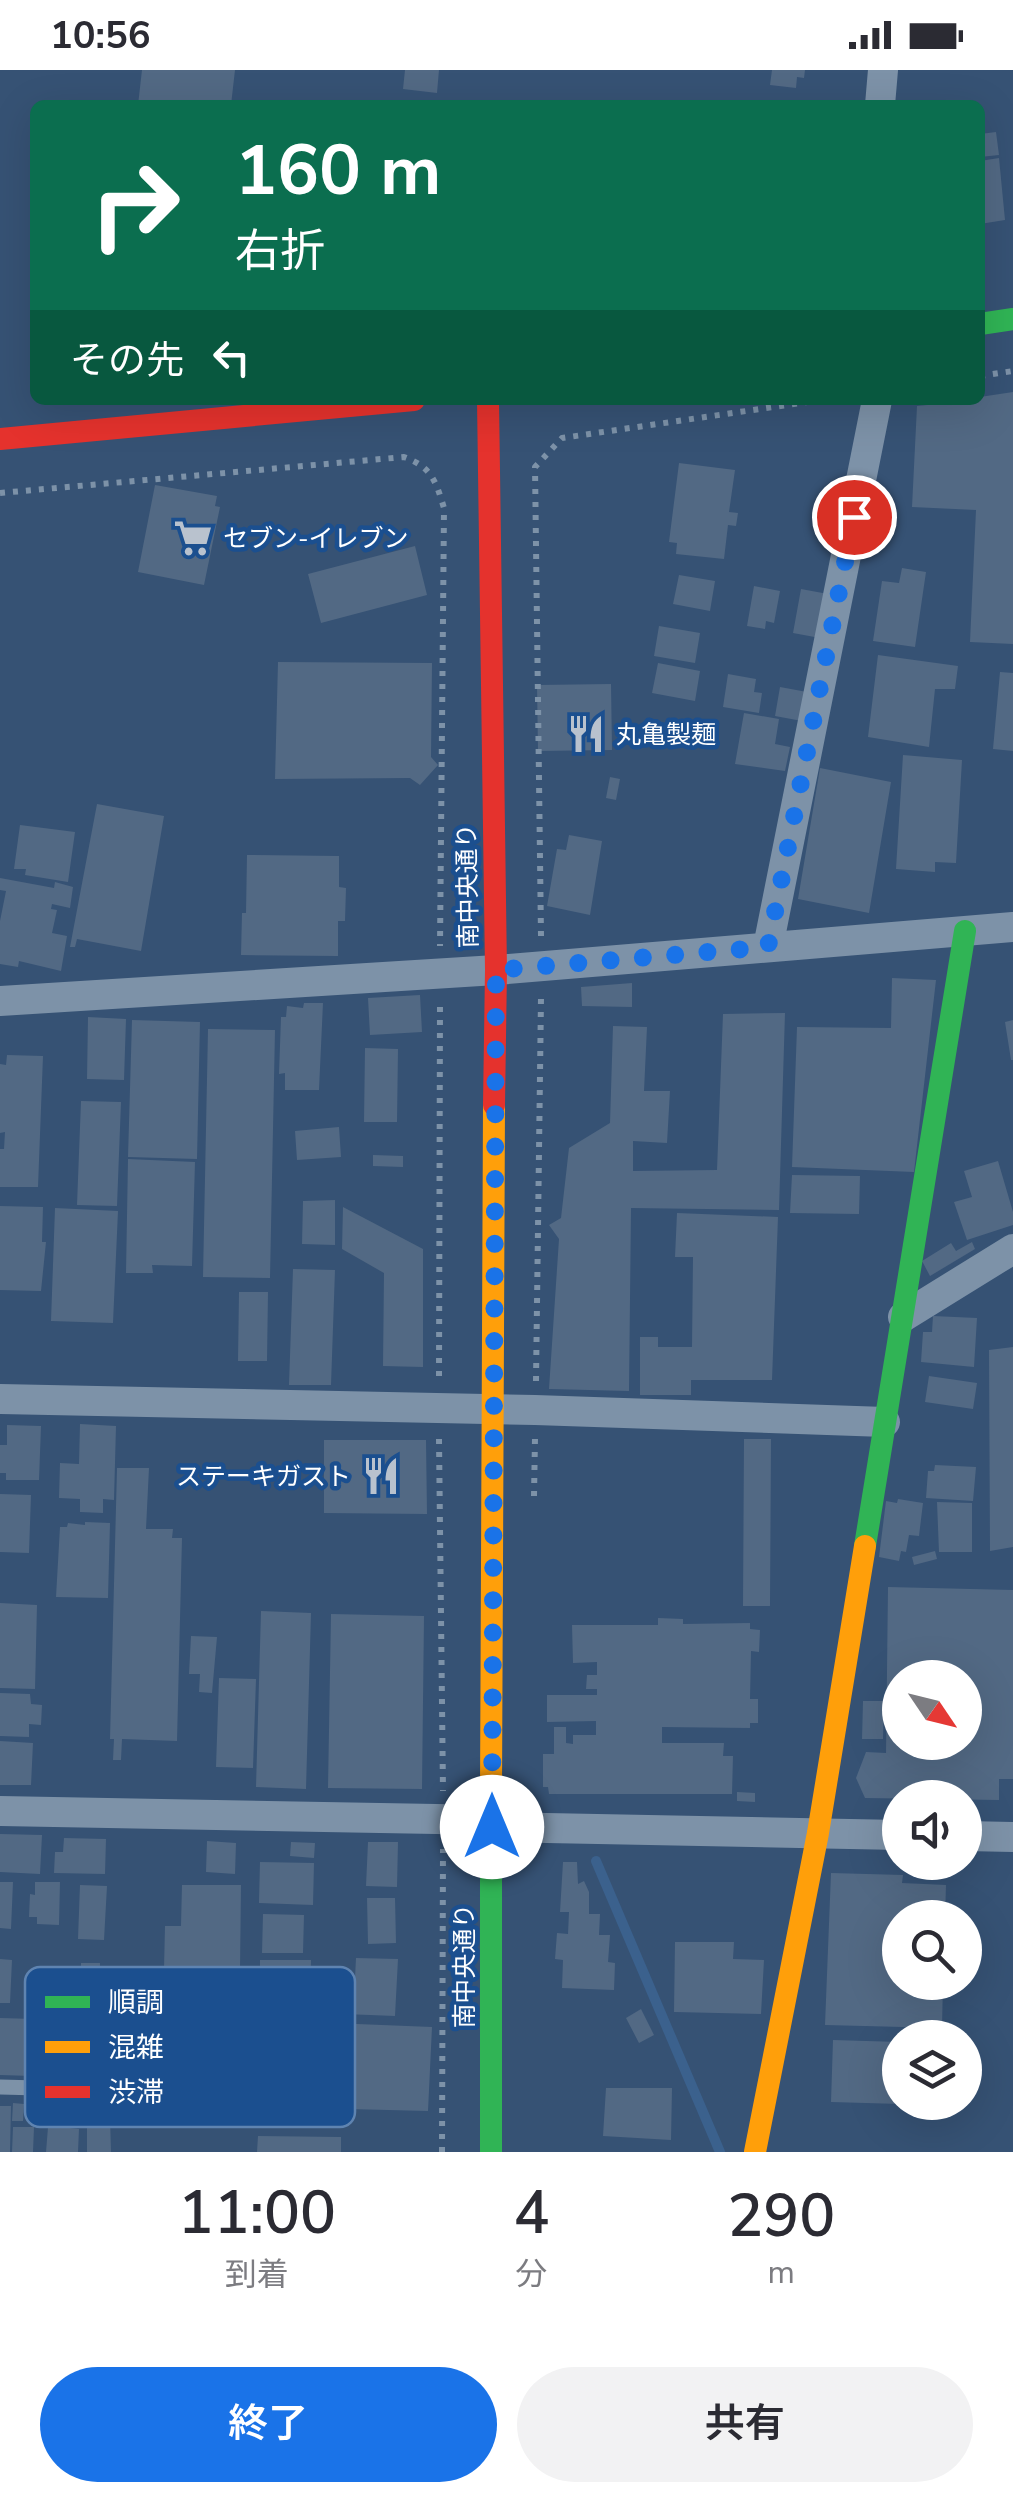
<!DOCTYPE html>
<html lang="ja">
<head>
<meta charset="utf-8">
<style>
	body { margin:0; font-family:"Nunito Sans","Noto Sans JP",sans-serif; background:#f2f2f3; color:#2b2b33; height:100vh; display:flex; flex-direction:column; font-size:38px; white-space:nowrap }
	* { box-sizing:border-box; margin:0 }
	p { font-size:32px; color:#7c7c81 }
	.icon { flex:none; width:55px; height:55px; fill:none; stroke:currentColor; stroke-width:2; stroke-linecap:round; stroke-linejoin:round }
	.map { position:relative; height:2082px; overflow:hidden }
	.drawer { display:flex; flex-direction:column; background:#fff; flex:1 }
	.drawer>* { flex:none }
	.banner { position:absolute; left:30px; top:30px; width:955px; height:305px; border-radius:15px; box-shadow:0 10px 40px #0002; background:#0b6e4f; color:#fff; overflow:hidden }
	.needle { width:65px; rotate:125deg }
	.tools { position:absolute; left:882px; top:1590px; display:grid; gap:20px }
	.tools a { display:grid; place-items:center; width:100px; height:100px; border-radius:50%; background:#fff; box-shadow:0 10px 40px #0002; font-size:50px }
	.pin { position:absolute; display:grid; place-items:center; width:85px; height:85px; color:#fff; margin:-42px; border:5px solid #fff; border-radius:50%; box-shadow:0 2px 10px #0007 }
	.me { position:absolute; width:110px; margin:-55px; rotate:0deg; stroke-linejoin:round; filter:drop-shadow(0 0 8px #0008) }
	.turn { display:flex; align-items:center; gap:35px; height:210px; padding:0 40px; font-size:45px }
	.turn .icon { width:130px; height:130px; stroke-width:2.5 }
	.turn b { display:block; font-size:70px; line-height:85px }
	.then { display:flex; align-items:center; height:95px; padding:0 40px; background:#0003; gap:20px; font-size:38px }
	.eta { display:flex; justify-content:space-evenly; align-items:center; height:170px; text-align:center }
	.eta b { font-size:60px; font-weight:600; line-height:70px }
	.action { display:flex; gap:20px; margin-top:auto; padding:20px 40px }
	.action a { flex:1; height:115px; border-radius:60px; background:#1a73e8; color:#fff; font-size:40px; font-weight:600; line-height:115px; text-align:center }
	.action a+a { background:#f2f2f3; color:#2b2b33 }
	.status { display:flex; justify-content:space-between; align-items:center; height:70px; padding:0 50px; background:#fff; direction:ltr }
	.status svg { height:28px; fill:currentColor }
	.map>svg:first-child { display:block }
</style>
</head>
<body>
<div class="status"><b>10:56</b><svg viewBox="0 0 49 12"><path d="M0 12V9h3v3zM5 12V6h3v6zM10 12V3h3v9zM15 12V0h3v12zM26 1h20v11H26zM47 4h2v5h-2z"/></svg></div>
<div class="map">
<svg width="1013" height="2082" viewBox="0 0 1013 2082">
	<rect width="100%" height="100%" fill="#365274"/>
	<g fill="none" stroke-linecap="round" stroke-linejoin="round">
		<path stroke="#3b618d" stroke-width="10" d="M596 1791 720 2082"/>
	</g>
	<path fill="#526984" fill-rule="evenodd" d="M142 0H235L231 35H138Z
		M405 0H439L437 23 403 19Z
		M772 0H805L804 8 797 7 796 18 770 15Z
		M996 62 999 85 980 87V64Z
		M999 88 1005 150 980 154V91Z
		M1013 322V574L970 572 976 440 912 437 917 336 980 330V327Z
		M679 393 735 400 729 442 738 443 736 456 728 455 724 489 676 484 677 473 669 472Z
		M155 415 217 426 215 436 220 437 204 515 138 502Z
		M415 476 427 525 321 553 308 504Z
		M902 498 926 502 915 577 873 571 882 511 899 513Z
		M679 505 715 511 710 541 673 534Z
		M754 516 780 521 774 553 766 551 765 559 747 556Z
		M801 519 828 524 820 568 793 563Z
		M659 556 700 563 695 593 654 586Z
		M878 585 958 596 955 619H935L929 677 868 667Z
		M278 592 432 593 431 687 438 695 420 715 410 708 275 709Z
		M658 593 700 601 695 631 652 623Z
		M1000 602 1013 603V681L993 679Z
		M728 604 756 609 754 622 762 623 759 643 723 637Z
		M611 614 612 680 538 681 537 615Z
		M780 617 807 622 802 651 775 646Z
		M744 643 779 649 775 674 790 677 785 701 735 694Z
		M903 685 962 690 956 793 935 792V802L896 799Z
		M820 698 891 712 869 843 798 829Z
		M610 707 620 709 616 730 606 728Z
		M97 734 164 746 141 881 77 869 75 877H70Z
		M20 755 75 762 68 812 25 805 26 799H14Z
		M569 765 602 771 590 845 547 836 557 779 566 780Z
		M247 785 339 786V817L346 818 345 851H338V886L241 885 242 843H246Z
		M0 808 54 818 55 812 73 817 70 838 52 834 51 839 57 840 52 863 67 866 61 901 19 891 18 897 0 894V851L6 821 0 820Z
		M892 908 936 910 914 1102 792 1097 797 957 891 958Z
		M632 913V937L582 936 581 917Z
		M420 925 422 962 370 965 368 928Z
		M304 933H323L319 1020H285V1003L279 1004 281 947H286L287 936 303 938Z
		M785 943 779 1140 631 1138 629 1321 549 1319 559 1169 549 1155 561 1148 569 1078 610 1053 613 956 647 957 644 1021H670L667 1073 633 1071V1101L717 1100 723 944Z
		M88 947 126 949 124 1010 87 1009Z
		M132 950 200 952 197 1089 128 1087Z
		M1013 950V990H1011L1005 952Z
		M208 959 275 960 270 1208 203 1207Z
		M365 978 398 979 397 1052H364Z
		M7 985 43 986 38 1117H0V1079H4L5 1062 0 1063V994L6 995Z
		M81 1031 121 1032 117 1136 77 1135Z
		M339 1057 341 1087 297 1090 295 1061Z
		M373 1085 403 1086V1097L373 1096Z
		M128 1089 195 1092 192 1196 152 1195 153 1203H126Z
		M998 1091 1013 1142V1155L967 1170 954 1132 972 1127 964 1101Z
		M792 1105 860 1106 859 1144 790 1143Z
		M335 1130V1175L302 1174 303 1131Z
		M0 1136 43 1137 42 1172H46L41 1221 0 1220Z
		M343 1137 423 1179V1297L383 1296 384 1203 342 1179Z
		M55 1138 118 1141 113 1253 51 1251Z
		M677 1143 778 1147 772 1310H691V1325H640V1267H658V1277H692L693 1187H675Z
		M972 1172 975 1179 930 1206 922 1191 951 1173 956 1181Z
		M293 1199 335 1200 331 1315H289Z
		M239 1222H268L267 1291H238Z
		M933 1246 977 1248 974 1297 921 1292 923 1262H932Z
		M1013 1277V1477L990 1481 989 1280Z
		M929 1306 977 1313 973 1339 925 1332Z
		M80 1354 116 1356 114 1430 103 1429V1443L80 1442V1429L59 1428 60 1393 79 1394Z
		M7 1355 41 1356 39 1410H6V1403H0V1375H7Z
		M744 1369H771L770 1536H743Z
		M324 1370H426L427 1444 324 1443Z
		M935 1395 976 1397 973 1431 926 1428 928 1401H934Z
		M117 1398H149L146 1459H173L172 1468H182L177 1671 122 1669 121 1690H113L114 1669H110Z
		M0 1424 31 1425 29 1483 0 1482Z
		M898 1429 923 1433 919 1466 909 1465 906 1482 901 1481 899 1491 879 1487 886 1431 897 1433Z
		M937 1432 972 1433V1482H939Z
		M85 1452 110 1453 108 1528 56 1527 60 1457H67L68 1453 85 1455Z
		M935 1481 937 1489 914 1495 912 1487Z
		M888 1517 1013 1520V1709H999V1730L865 1728 856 1708 866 1682 886 1683ZM900 1608H965V1672H900Z
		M0 1533 37 1535 35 1619 0 1618Z
		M261 1541 311 1543 306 1719 256 1717Z
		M331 1544 424 1546 422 1719 328 1718Z
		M658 1548 683 1549V1554L750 1553V1559L760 1560 759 1582 751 1581 750 1629H758V1653H750V1658L662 1657V1673H724L723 1686H733L732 1724H549L548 1717H543V1684H554V1657H566V1673L573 1674V1665H596V1651L547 1652V1625H597V1619H586L587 1605H597V1592L573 1593 572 1555H658Z
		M191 1566 217 1567 212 1623 199 1622 200 1604H189Z
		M219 1608 256 1609 253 1698 216 1697Z
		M0 1623 30 1624 31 1634 42 1635 41 1655 29 1654V1667L0 1666Z
		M863 1631H884L883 1669H862Z
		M0 1671 33 1673 31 1715H0Z
		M737 1722 755 1723V1732L737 1731Z
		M0 1764 42 1765 40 1804 0 1802Z
		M64 1768 106 1769 105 1804 54 1803 55 1782H63Z
		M207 1771 236 1773 235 1804 206 1802Z
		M291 1772 315 1773 314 1788 290 1786Z
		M368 1772H398L397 1817 366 1816Z
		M260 1792 314 1793 313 1835 259 1833Z
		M563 1792H577L578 1814 584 1811 589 1822V1844H600L599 1865H610L608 1892 615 1893 614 1920 562 1918 563 1890 555 1889 557 1863 568 1864 569 1842H560Z
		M831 1803 903 1805 902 1813 946 1815 945 1848H900V1912H943L942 1958 825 1955Z
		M0 1812H13L11 1859 0 1858Z
		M35 1812H60L59 1855 37 1854V1847H29L30 1824 35 1825Z
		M80 1815 107 1816 104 1870 78 1869Z
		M182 1815H241L240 1900 164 1899 165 1856H181Z
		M367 1828H395L396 1873 368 1874Z
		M263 1844 304 1845 303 1883H262Z
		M675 1872H734L733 1889 764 1890 761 1944 674 1942Z
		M356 1888 398 1889 395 1946 344 1944 345 1928H354Z
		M0 1889 12 1890 10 1933H0Z
		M260 1890H311L310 1941 278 1940 279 1930H260Z
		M81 1893H100L99 1935H81Z
		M641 1939 654 1965 639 1973 626 1948Z
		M0 1948 34 1949 32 2006 0 2005Z
		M257 1950 432 1957 428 2041 348 2039V2031L275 2028 276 1996H255Z
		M833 1970 900 1972V2034L831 2032Z
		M606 2018H672L671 2070 603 2066Z
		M13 2033 24 2034 23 2051H12Z
		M0 2036H11L10 2082H0Z
		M49 2045 71 2047 70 2058 79 2059 78 2082H46Z
		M87 2047H110L111 2082H87Z
		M13 2057H34L33 2082H12Z
		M258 2066 341 2067V2082H257Z"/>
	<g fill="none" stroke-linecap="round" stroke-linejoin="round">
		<path stroke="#7d92a8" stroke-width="6" stroke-dasharray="5 8" stroke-linecap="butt" d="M980 306 1013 301
			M0 423 404 387C432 397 436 412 444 438L440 876
			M541 866 535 397 562 368 821 330
			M439 1306 440 934
			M536 1311 541 928
			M439 1369 443 1721
			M534 1426 535 1368
			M442 2082 443 1779"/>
		<path stroke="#7d92a8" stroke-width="15" d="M0 2017 115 2020"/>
		<path stroke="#7d92a8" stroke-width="30" d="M880 35 883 0
			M768 877 877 330
			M0 931 496 900 1013 857
			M903 1247 1013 1179
			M0 1329 535 1340 885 1352
			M0 1741 492 1750
			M492 1757 900 1765
			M965 1766 1013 1767"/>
		<path stroke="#30b455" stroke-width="22" d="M980 254 1013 249
			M865 1476 965 861
			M491 1723V2082"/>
		<path stroke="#ff9f0a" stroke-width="22" d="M491 1723 494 1035
			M755 2082 818 1763 865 1476"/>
		<path stroke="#e5322d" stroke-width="22" d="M488 330 496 900 494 1035
			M0 369 414 330"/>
	</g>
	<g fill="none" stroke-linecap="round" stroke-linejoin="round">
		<path stroke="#1a73e8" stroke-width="18" stroke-dasharray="0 32.4" d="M492 1757 496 900 768 877 854 447"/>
	</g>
	<defs>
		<g id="supermarket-bare" transform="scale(3)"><path d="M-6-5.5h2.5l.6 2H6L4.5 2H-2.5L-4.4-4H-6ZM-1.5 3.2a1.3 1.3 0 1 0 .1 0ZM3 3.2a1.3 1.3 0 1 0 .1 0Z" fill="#b9c2ce" stroke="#1b4f8f" stroke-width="2.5" paint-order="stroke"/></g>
		<g id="restaurant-bare" transform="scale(3)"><path d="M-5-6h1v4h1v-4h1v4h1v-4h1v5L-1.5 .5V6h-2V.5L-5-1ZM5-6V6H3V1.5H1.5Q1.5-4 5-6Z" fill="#b9c2ce" stroke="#1b4f8f" stroke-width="2.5" paint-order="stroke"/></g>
	</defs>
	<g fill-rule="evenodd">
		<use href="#supermarket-bare" x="193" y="468"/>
		<use href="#restaurant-bare" x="586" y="664"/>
		<use href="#restaurant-bare" x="381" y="1406"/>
	</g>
	<g text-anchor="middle" stroke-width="9" stroke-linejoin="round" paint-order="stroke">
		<g font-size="25" fill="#fff" stroke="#1b4f8f" text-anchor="start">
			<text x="223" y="477">セブン-イレブン</text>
			<text x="616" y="673">丸亀製麺</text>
			<text x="351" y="1415" text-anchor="end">ステーキガスト</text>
		</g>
		<g font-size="25" fill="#fff" stroke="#1b4f8f">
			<text transform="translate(467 816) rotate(-91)" y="9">南中央通り</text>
			<text transform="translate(464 1896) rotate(-90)" y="9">南中央通り</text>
		</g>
	</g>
	<rect x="25" y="1897" width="330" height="160" rx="15" fill="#1b4f8f" stroke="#5f84b1" stroke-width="2.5"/>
	<rect x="45" y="1926" width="45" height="12" fill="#30b455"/>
	<rect x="45" y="1971" width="45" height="12" fill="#ff9f0a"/>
	<rect x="45" y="2016" width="45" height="12" fill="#e5322d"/>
	<g font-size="28" fill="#fff">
		<text x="108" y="1942">順調</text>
		<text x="108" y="1987">混雑</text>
		<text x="108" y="2032">渋滞</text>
	</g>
</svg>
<div class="tools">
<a><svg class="needle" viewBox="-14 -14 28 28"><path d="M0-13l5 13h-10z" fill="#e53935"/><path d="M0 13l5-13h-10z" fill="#7c7c81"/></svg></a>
<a><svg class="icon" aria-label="sound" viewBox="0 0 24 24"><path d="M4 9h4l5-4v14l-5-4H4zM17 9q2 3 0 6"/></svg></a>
<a><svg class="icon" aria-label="search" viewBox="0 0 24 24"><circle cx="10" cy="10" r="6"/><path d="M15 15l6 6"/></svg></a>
<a><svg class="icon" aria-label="layers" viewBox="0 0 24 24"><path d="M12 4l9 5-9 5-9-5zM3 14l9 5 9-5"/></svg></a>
</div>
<div class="pin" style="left:854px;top:447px;background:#d93025"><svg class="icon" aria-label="arrive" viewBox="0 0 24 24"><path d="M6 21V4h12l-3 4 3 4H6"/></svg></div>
<svg class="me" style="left:492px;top:1757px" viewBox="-20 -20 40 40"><circle r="19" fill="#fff"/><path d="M0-13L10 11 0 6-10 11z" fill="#1a73e8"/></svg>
<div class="banner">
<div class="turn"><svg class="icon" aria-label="right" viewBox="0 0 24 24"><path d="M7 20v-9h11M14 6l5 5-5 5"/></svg><div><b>160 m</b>右折</div></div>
<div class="then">その先<svg class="icon" aria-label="left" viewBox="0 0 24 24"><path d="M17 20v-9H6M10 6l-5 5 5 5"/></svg></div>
</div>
</div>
<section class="drawer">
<div class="eta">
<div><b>11:00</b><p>到着</p></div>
<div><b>4</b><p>分</p></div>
<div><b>290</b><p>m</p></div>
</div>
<div class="action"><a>終了</a><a>共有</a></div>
</section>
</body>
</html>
